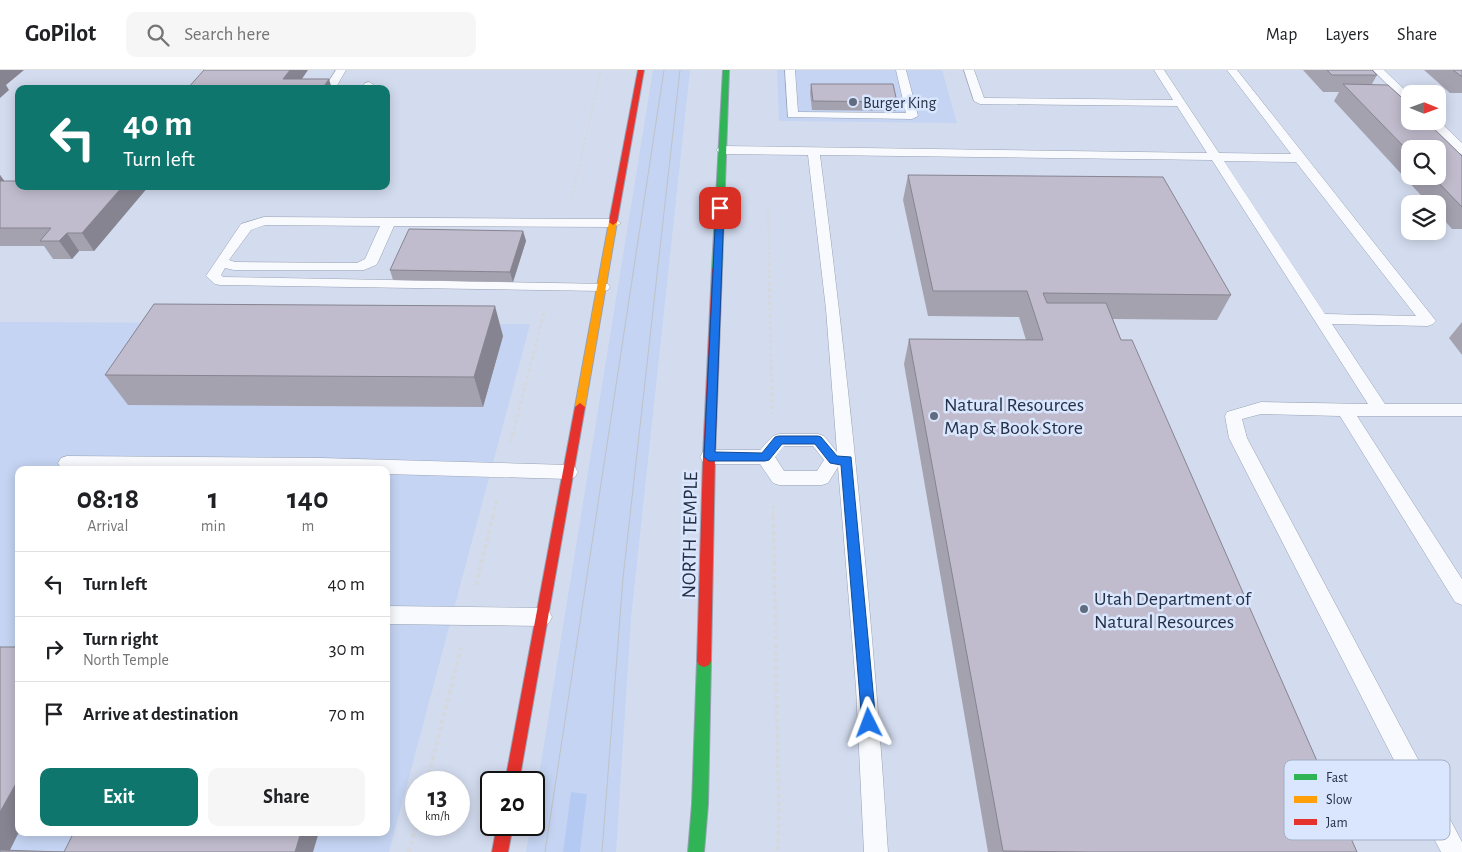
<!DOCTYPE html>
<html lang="en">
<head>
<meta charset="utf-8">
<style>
	body { margin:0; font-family:"Alegreya Sans",sans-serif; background:#f6f6f6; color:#202124; height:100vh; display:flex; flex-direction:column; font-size:19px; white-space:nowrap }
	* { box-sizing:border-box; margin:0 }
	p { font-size:16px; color:#757577 }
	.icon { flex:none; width:28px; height:28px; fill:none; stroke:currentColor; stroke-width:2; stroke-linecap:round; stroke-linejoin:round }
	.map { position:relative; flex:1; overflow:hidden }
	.details { position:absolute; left:15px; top:396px; width:375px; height:370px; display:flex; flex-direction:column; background:#fff; border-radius:10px; box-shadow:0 2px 12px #0003 }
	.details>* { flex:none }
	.hud { position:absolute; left:15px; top:15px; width:375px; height:105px; border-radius:10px; box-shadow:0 2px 12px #0003; background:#0f766e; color:#fff; overflow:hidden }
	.needle { width:32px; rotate:91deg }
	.fabs { position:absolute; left:1401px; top:15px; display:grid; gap:10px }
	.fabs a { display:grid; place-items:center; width:45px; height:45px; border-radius:10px; background:#fff; box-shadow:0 2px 12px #0003; font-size:25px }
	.speed { position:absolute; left:405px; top:701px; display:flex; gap:10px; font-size:25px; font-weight:700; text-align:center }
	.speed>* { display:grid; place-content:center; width:65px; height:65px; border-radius:50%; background:#fff; box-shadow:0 2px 12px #0003; line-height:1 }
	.speed small { font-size:12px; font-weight:400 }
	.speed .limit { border:2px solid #111; border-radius:8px; background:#fff; color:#111 }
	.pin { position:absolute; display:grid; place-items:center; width:42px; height:42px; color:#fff; margin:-21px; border-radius:10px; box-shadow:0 2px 8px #0006 }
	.me { position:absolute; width:55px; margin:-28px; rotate:357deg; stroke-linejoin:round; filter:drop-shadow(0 0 4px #0008) }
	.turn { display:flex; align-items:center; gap:18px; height:105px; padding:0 25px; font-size:22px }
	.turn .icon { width:65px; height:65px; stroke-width:2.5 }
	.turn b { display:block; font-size:35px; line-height:42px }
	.eta { display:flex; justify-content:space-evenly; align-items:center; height:85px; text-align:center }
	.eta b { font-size:30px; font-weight:600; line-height:35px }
	.primary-button { display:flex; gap:10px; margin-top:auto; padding:10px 25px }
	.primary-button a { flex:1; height:58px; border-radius:10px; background:#0f766e; color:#fff; font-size:20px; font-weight:600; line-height:58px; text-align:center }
	.primary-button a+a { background:#f6f6f6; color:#202124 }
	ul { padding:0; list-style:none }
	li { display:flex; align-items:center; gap:15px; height:65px; padding:0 25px; border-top:1px solid #e0e0e0 }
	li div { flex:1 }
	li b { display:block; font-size:19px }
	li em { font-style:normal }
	header { display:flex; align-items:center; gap:30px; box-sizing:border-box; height:70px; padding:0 25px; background:#fff; border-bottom:1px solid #e0e0e0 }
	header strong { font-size:24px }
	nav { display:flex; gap:28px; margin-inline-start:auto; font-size:18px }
	.search { width:350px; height:45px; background:#f6f6f6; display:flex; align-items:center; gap:12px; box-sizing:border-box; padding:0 18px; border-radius:10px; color:#757577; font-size:19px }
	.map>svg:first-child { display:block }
</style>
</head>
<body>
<header>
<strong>GoPilot</strong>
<div class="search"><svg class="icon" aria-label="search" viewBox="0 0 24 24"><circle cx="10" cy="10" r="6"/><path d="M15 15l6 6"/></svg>Search here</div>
<nav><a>Map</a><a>Layers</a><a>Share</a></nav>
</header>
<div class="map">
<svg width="1462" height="782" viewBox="0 0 1462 782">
	<rect width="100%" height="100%" fill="#d3dcef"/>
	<path fill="#c4d4f2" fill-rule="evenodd" d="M653 0H690L631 548 616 782H580L587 724 571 722 563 782H526L531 755H534V736Z
		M777 0H942L957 53 779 51Z
		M0 252 530 254 389 782H0ZM19 400H386V762H19Z"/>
	<path fill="#b4caf3" d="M571 722 587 724 580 782H563Z"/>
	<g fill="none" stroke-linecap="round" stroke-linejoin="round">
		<g stroke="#98a1b4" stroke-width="1">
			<path id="lane" d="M336 0H346L335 19H324Z
				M785 0H795L798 42 906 43 896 0H906L918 46 912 49 788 47Z
				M964 0H974L984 28 1173 30 1154 0H1164L1219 83 1291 84 1227 0H1237L1436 251 1433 254 1428 256 1332 254 1385 334H1462V346H1357L1462 509V535L1455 532 1340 346 1261 344 1242 349 1247 368 1462 772V782H1441L1229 368 1225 346 1227 342 1261 332 1368 334 1212 90 820 85C850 317 873 549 888 782H864L856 617 838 397 828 413 822 415H779L773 413 760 394H709L703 392 700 387 703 382 709 380H760L773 366 779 364H818L824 366 837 382 826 239 808 85 722 84 716 80 722 76 1207 83 1177 36 980 34 974 31ZM1224 91 1296 92 1416 246 1325 244ZM784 376H813L824 390 817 401H784L775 387Z
				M1373 0H1384L1410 25V34L1406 33Z
				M369 12 374 15 373 19H362L365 13Z
				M1438 50 1462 73V84L1458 83 1426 51Z
				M264 147 614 149 621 153 614 157 394 156 378 192 376 195 364 200H234L225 198 221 205 223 207 608 214 610 217 608 220 603 221 220 215 215 214 206 206 241 154ZM265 155 380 156 365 189 357 193 235 192 229 190 251 160Z
				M67 386 321 388 569 395 575 397 578 402 575 407 569 409 386 404V400H67L61 398 58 393 61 388Z
				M386 536 542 538 549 541 552 547 549 553 542 556 386 554Z"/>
		</g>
		<g stroke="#98a1b4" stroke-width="2">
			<path id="fast" d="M723 0H729L722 199 717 202 712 199Z
				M704 585 709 587 711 591 708 734 704 782H688L692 734 697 591 699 587Z"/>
		</g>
		<g stroke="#98a1b4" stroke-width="2">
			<path id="slow" d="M613 149 617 152 585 337 580 341 575 337 609 152Z"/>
		</g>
		<g stroke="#98a1b4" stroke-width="2">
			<path id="jam" d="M638 0H644L617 152 613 155 609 152Z
				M717 196 722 199 715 387 711 591 709 595 704 597 699 595 697 591 703 387 712 199Z
				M580 333 585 337 519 712H505L575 337Z
				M497 755H513L508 782H492Z"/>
		</g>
		<path stroke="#d5d8de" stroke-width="2" stroke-dasharray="2.5 2" stroke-linecap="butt" d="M572 127 601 0
			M768 137 769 193"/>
		<path stroke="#d5d8de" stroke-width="3" stroke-dasharray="4 2.5" stroke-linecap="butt" d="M769 192 772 344
			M511 372 544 242
			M773 435V447
			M493 447 497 429"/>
		<path stroke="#d5d8de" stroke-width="4" stroke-dasharray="4.5 3" stroke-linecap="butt" d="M773 446 779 737 778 782
			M476 515 493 446
			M427 712 461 577
			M409 782 416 755"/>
		<use href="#lane" fill="#f8fafd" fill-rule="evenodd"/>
		<use href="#fast" fill="#30b455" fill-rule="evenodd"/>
		<use href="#slow" fill="#ff9f0a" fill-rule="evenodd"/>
		<use href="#jam" fill="#e5322d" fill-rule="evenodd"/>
		<path stroke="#bfc2c8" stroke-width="1" d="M545 782 664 0
			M602 782 623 508 680 0"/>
	</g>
	<path fill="#a5a2b0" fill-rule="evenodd" d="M1303 0H1372L1377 5 1372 14 1462 86V159H1452L1438 143V134H1429L1334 31 1339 22H1323ZM1410 79 1438 106H1410Z
		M1424 0H1462V23H1450Z
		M811 14 897 32 896 41 812 40 810 23Z
		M0 105 4 111 19 116H224L223 118 148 117 94 181H79L72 189H53L44 176H0Z
		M908 105 1231 225 1217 250 1113 249 1121 270 1357 782H988L904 294 909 269 1026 270 1019 247 928 246 903 130Z
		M523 161 526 171 513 212 393 210 390 200Z
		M1462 252V285L1449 268Z
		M503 266 483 337 128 335 105 305Z"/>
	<path fill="#868490" d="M0 0H24L6 15 9 20 0 28Z
		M290 0H308L295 19 283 9Z
		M329 9 332 19H322Z
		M0 105 11 120 0 126Z
		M123 116H147L148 117 94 181 82 163Z
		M523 161 526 171 513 212 510 202Z
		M67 163 79 181 72 189 59 171Z
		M495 236 503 266 483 337 474 307Z
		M19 708V762L9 782H0V742Z
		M301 762H319L313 782H295Z"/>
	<path fill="#c0bccd" stroke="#868490" d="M204 0H290L283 9H329L322 19H187Z
		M1327 0H1372L1377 5H1332Z
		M1453 0H1462V6H1461Z
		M811 14H893L897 32 813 31Z
		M1343 14 1388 15 1410 35V51H1426L1462 86V137L1432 106H1438V79H1410V83Z
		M908 105 1163 107 1231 225 1043 223 1047 233H1106L1121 270H1132L1357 782H1089L1003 781 909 269 1043 270 1027 221H933Z
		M0 111H19V116H123L82 163H67L59 171H40L51 158H0Z
		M409 159 523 161 510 202 390 200Z
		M154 234 495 236 474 307 105 305Z
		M0 577H19V708L0 742Z
		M74 762H301L295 782H0V780L64 782Z"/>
	<path fill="#1a73e8" stroke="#114b97" d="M720 135 724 138 715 382 762 383 775 367 779 366H818L821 367 837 386 851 387 876 653 874 658 869 660 864 658 862 653 841 395 830 393 815 374H782L769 390 765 391H709L704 387 716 138Z"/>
	<g fill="#616c81" stroke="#d9e6fd" stroke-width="2">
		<circle cx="853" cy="32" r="5"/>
		<circle cx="934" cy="346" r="5"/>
		<circle cx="1084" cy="539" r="5"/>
	</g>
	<g text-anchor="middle" stroke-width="5" stroke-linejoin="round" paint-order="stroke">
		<g font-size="16" fill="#233046" stroke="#d9e6fd" text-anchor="start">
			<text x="863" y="38">Burger King</text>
		</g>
		<g font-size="20" fill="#233046" stroke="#d9e6fd" text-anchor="start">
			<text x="944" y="341">Natural Resources<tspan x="944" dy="23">Map &amp; Book Store</tspan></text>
			<text x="1094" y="535">Utah Department of<tspan x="1094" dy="23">Natural Resources</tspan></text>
		</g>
		<g font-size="20" fill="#233046" stroke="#d9e6fd">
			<text transform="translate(689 465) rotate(-89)" y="7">NORTH TEMPLE</text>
		</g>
	</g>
	<rect x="1284" y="690" width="166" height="80" rx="8" fill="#d9e6fd" stroke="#a2afc6" stroke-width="1"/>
	<rect x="1294" y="704" width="23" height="6" fill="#30b455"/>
	<rect x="1294" y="726" width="23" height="7" fill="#ff9f0a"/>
	<rect x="1294" y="749" width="23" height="6" fill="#e5322d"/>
	<g font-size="14" fill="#233046">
		<text x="1326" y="712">Fast</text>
		<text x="1326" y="734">Slow</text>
		<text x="1326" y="757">Jam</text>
	</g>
</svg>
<div class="fabs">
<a><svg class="needle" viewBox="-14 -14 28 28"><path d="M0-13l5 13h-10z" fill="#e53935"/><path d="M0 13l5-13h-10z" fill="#757577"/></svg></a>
<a><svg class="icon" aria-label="search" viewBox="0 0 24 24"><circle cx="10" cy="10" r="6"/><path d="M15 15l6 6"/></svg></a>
<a><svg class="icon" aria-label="layers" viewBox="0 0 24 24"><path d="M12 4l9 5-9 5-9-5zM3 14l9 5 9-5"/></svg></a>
</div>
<div class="speed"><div>13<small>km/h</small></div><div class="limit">20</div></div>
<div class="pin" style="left:720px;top:138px;background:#d93025"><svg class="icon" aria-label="arrive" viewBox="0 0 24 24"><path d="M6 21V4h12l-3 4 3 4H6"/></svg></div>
<svg class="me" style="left:869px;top:653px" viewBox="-20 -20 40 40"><path d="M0-17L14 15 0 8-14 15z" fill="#1a73e8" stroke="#fff" stroke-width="4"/></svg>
<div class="hud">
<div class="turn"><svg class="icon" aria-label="left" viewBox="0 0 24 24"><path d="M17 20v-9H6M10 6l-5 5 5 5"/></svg><div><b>40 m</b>Turn left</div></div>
</div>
<section class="details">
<div class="eta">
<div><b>08:18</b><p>Arrival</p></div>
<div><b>1</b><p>min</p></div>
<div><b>140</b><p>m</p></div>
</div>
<ul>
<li><svg class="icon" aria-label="left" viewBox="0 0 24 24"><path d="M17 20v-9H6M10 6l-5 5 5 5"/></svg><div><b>Turn left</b></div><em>40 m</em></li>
<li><svg class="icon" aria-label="right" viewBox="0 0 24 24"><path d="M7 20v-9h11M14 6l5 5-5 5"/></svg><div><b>Turn right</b><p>North Temple</p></div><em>30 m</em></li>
<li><svg class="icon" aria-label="arrive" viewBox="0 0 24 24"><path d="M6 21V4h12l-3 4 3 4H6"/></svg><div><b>Arrive at destination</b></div><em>70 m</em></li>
</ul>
<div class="primary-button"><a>Exit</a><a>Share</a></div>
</section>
</div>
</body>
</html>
